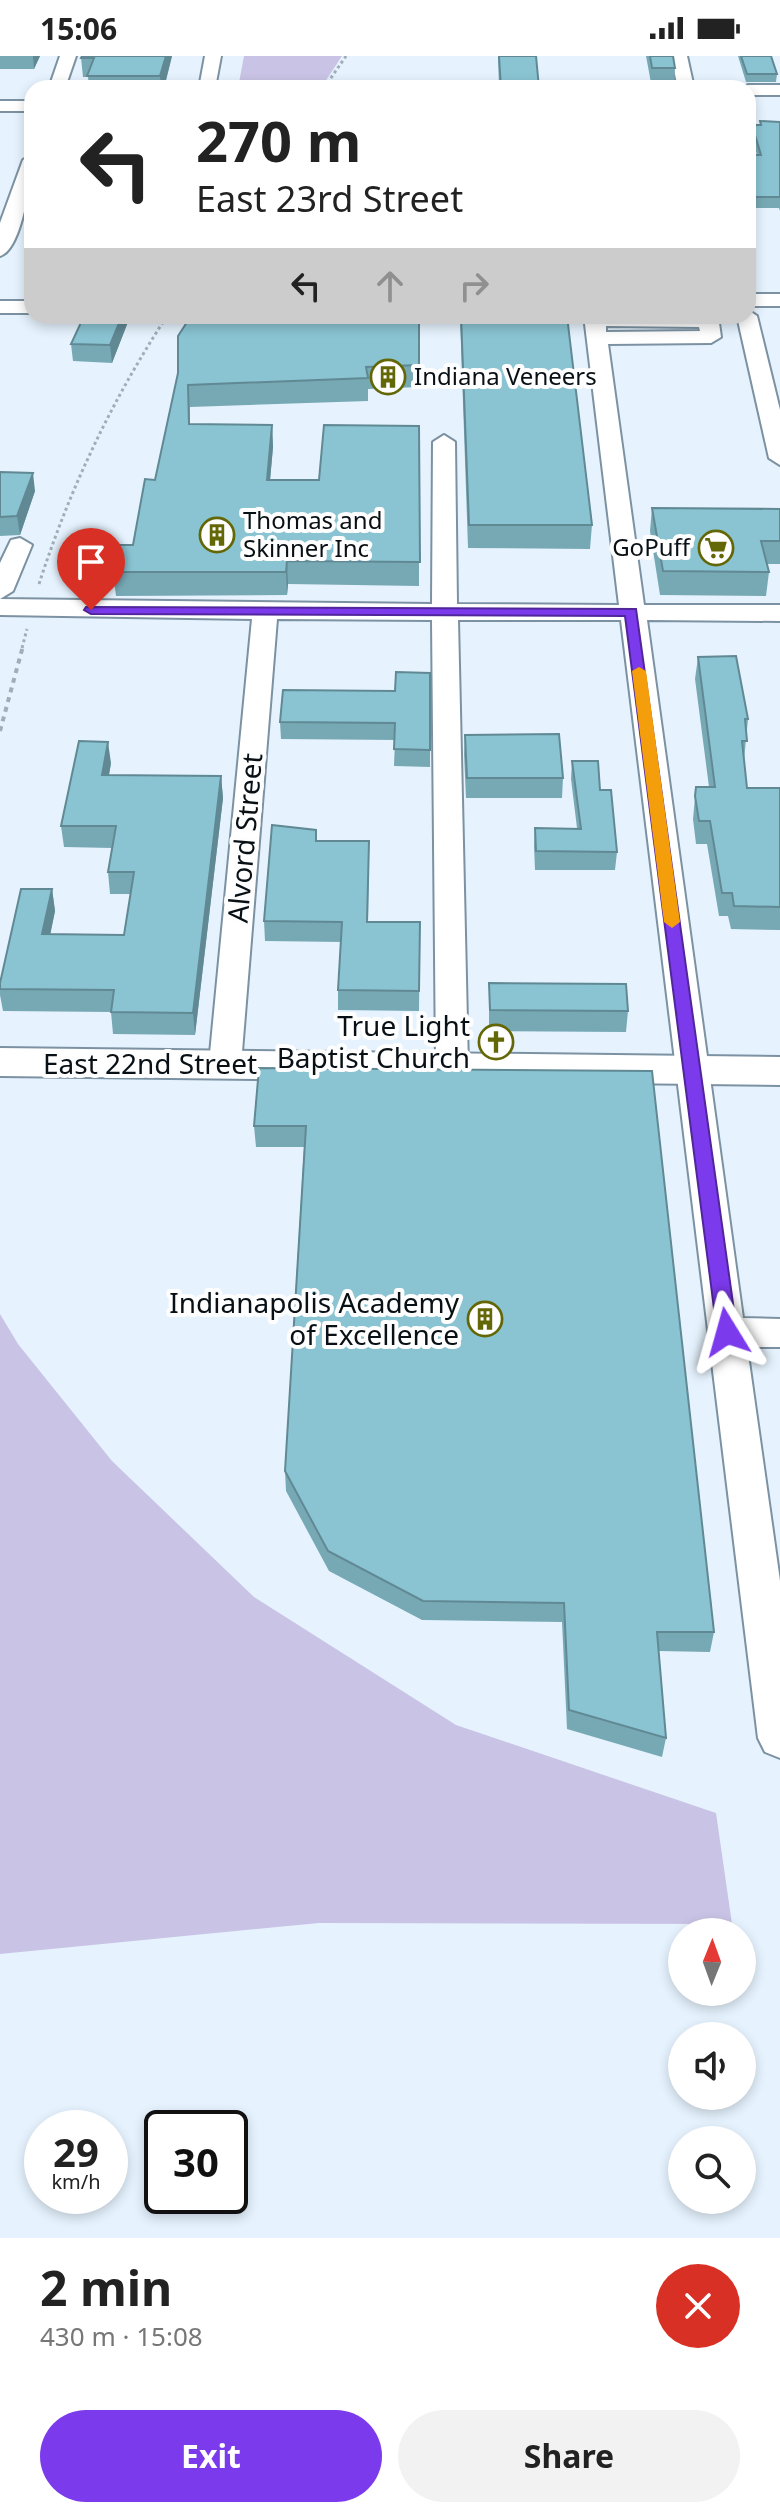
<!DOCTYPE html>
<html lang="en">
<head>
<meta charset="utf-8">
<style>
	body { margin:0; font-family:"Noto Sans",sans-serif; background:#f2f2f2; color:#222; height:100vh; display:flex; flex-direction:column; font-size:30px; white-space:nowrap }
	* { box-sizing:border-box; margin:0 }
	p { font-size:26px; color:#767676 }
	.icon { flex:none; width:44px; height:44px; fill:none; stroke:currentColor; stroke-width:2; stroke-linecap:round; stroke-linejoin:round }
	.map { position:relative; height:2182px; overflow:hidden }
	.drawer { display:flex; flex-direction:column; background:#fff; flex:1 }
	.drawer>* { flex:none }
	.hud { position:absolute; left:24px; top:24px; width:732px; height:244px; border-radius:24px; box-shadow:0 4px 12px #0003; background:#fff; color:#222; overflow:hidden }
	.needle { width:52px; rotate:1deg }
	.controls { position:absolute; left:668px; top:1862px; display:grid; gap:16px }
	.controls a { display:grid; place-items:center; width:88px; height:88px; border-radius:50%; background:#fff; box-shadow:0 4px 12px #0003; font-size:40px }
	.speed { position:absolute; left:24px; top:2054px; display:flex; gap:16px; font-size:40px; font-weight:700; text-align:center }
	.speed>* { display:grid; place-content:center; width:104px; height:104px; border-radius:50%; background:#fff; box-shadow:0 4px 12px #0003; line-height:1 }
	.speed small { font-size:20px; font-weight:400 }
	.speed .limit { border:4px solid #111; border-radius:12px; background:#fff; color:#111 }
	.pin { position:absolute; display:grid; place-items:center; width:68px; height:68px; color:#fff; margin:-82px -34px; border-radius:50% 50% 50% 0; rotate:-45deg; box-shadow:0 0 8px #0007 }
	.pin .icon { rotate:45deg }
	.me { position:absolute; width:88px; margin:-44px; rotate:352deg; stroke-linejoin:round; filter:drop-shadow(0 0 6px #0008) }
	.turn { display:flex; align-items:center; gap:28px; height:168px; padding:0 40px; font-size:36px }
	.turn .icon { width:104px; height:104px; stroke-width:2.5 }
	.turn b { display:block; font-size:56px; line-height:68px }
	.lanes { display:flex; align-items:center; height:76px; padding:0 40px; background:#0003; justify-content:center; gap:40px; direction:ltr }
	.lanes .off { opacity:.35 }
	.round { display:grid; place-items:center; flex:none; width:84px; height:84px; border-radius:42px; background:#f2f2f2 }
	.overview { display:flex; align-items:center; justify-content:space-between; height:136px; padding:0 40px }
	h1 { font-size:48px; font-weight:700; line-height:60px }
	.primary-button { display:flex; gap:16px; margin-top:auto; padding:16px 40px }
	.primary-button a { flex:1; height:92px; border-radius:48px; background:#7c3aed; color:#fff; font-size:32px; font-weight:700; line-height:92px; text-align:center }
	.primary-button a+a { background:#f2f2f2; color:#222 }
	.status { display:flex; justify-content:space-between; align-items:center; height:56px; padding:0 40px; background:#fff; direction:ltr }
	.status svg { height:22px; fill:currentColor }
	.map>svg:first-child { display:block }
</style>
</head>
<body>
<div class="status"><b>15:06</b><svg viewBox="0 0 49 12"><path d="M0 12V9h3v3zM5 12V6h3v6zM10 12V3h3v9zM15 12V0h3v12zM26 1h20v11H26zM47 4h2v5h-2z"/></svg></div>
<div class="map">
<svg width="780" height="2182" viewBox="0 0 780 2182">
	<rect width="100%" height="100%" fill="#e6f3fe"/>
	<path fill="#c9c3e5" d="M244 0H342L321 32H238Z
		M0 1258 18 1288 112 1405 254 1541 456 1669 716 1757 732 1868 319 1867 0 1898Z"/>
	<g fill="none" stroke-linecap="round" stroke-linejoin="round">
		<g stroke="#7c92a2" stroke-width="4">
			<path id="minor" d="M60 0H76L65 32H49Z
				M205 0H221L215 32H199Z
				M671 0H687L694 32H678Z
				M748 29H780V39H748V32H741Z
				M0 45H32V55H0Z
				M32 99C32 119 22 194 0 200V167L23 104Z
				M748 238H780V250H748Z
				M0 245H32V257H0Z
				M748 254 757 260 780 354V409L769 402 737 260H748Z
				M584 260H707L719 267 721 281 711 287 608 288 644 549H780V565L647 564 743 1262 780 1263V1291H747L780 1525V1702L765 1696 758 1682 621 564H458L468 1011 464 1019 452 1022 440 1019 436 1011 432 564 277 563 241 1008 237 1016 225 1019 213 1016 209 1008 252 563 0 559V543L432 548 433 386 444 379 455 386 457 548 619 549ZM606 270 699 271 700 275 606 276Z
				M20 482 32 489 13 535 0 543V507L11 484Z"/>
		</g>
		<g stroke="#7c92a2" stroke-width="4">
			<path id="major" d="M0 992 780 1001V1029L0 1020Z"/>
		</g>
		<path stroke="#a2aeb7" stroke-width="3" stroke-dasharray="3 3" stroke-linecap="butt" d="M324 32 346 0
			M39 528C70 432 112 344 167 260
			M22 592 27 573"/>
		<path stroke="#a2aeb7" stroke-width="4" stroke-dasharray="5 5" stroke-linecap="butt" d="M0 675 23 590"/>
		<use href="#minor" fill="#fff" fill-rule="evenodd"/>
		<use href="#major" fill="#fff" fill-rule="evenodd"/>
	</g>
	<path fill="#77a9b5" d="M0 0H40L34 13H0Z
		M172 0 164 32H89L88 21H83L81 2Z
		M498 0H536L539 32H499Z
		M646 0H673L675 12 674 27H651Z
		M738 0H771L777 18 776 26H746Z
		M760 65 780 66V155L779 152H750L748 144V99H757L751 79 752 69H760Z
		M84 260H130L112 307 73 305 71 288Z
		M419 260V331L368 333V345L190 351V368L272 369 273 391 270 424H319L419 370V530L288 528 287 539 116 540 113 516 133 489 155 424 178 317Z
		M460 260H567L592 469 590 493 468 492Z
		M0 416 35 435 20 479 0 480Z
		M652 452 780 453V508H767L769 516 766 540 660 539 650 475Z
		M698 601 748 663 744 704 747 732H780V874L731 873 728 860H719L707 788H696L693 763 696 731H709L695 623Z
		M395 635 430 694V711L394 710 395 684 281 683 280 666Z
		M465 679 563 722 562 742H466L464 698Z
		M572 705 600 734 617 796 615 814H535L534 790 535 772H577L571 723Z
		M111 707 109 719 221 720 223 742 195 979 113 978 111 956 3 955 0 939V927L52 833 55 855 50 878 124 879 131 838H110L108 816 112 792 64 791 61 770Z
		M317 785H369L368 866H420L419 955 338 954V934L341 886 265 885 264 865Z
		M489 927 628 955 626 976 489 975Z
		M259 1012 714 1576 710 1596 658 1595 666 1682 662 1701 567 1673 562 1566 422 1564 329 1515 286 1435 285 1415 304 1091H256L254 1070Z"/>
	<path fill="#618994" d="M33 0H40L34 13Z
		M166 0H172L164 32H161L160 20Z
		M122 260 130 261 112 307 110 289Z
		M272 369 273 391 268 447 267 424Z
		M33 417 35 435 20 479 17 460Z
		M287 505 288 528 287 539 286 516Z
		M108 686 111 707 105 741 102 719Z
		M221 720 223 742 195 979 193 957Z
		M52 833 55 855 46 900 42 878Z"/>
	<path fill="#8ac4d3" stroke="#618994" stroke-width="2" d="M82 0H166L160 20H87L94 2H81Z
		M499 0H536L539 32H501Z
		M650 0H673L675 12H652Z
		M741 0H771L777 18H747Z
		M585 29 618 30V32H586Z
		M760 65 780 66V141H751L748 129V99H761L752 69H761Z
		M84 260H122L110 289 71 288Z
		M191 260H419V309L366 311 368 322 188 329 189 368 272 369 267 424H319L324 369 419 370 420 506 287 505 286 516H113L120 489H133L145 423 155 424 178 317V280Z
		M461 260H567L592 469H469Z
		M0 416 33 417 17 460 0 461Z
		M652 452 780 453V485H761L769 516 663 515Z
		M736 600 748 663H745L747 685H742L747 732H780V851L734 850 732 837H722L710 765H699L695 740 696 731H715L698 601Z
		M396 616 430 617V694L394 693 395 667 280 666 283 634 395 635Z
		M559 678 563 722H467L465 679Z
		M79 685 108 686 102 719 221 720 193 957 111 956 114 934 0 933V927L21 833H52L42 878 124 879 134 816H108L116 770H61Z
		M572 705H598L600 734H611L617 796 536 795 535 772 581 773Z
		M272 769 316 774V785H369L367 866H420L419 935 338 934 342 866 264 865Z
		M489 927 626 928 628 955 490 954Z
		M259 1012 652 1015 714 1576H657L666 1682 569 1654 564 1547 423 1545 328 1495 285 1415 306 1070H254Z"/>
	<path fill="#7c3aed" stroke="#51269a" stroke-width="2" d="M86 551 636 553 737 1276 734 1282 727 1284 717 1276 625 560 91 558 84 554Z"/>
	<path fill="#f59e0b" d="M639 611 646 615 680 866 672 872 664 866 632 615Z"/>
	<defs>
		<g id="building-ring" transform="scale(1.8)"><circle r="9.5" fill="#fefefe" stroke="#636705" stroke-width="1.5"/><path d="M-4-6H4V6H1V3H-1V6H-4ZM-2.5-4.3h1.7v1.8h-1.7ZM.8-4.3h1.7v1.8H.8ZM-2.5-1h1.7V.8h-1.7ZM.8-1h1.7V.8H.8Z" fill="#636705"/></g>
		<g id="supermarket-ring" transform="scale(1.8)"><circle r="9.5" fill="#fefefe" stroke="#636705" stroke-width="1.5"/><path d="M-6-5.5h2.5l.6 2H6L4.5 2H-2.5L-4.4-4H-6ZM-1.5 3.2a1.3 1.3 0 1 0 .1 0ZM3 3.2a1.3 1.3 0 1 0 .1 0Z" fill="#636705"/></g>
		<g id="church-ring" transform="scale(1.8)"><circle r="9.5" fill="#fefefe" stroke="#636705" stroke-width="1.5"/><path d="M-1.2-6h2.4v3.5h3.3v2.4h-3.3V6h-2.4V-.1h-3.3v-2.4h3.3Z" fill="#636705"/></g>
	</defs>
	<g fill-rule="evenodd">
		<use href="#building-ring" x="388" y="321"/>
		<use href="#building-ring" x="217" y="479"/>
		<use href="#supermarket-ring" x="716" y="492"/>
		<use href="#church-ring" x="496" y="986"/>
		<use href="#building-ring" x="485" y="1263"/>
	</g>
	<g text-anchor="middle" stroke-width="8" stroke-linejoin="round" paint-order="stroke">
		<g font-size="24" fill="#081015" stroke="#fefefe" text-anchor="start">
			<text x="414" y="329">Indiana Veneers</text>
			<text x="243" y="473">Thomas and<tspan x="243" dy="28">Skinner Inc</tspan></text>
			<text x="690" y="500" text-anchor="end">GoPuff</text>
		</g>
		<g font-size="28" fill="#081015" stroke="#fefefe">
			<text transform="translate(245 782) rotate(-85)" y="10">Alvord Street</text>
			<text x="150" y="1018">East 22nd Street</text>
		</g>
		<g font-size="28" fill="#081015" stroke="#fefefe" text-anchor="end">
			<text x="470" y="980">True Light<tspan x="470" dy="32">Baptist Church</tspan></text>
			<text x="459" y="1257">Indianapolis Academy<tspan x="459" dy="32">of Excellence</tspan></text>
		</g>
	</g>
</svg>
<div class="controls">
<a><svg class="needle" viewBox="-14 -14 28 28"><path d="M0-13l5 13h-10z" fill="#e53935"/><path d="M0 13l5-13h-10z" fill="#767676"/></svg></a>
<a><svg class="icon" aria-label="sound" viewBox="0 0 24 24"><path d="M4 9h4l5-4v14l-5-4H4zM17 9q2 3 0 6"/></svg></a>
<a><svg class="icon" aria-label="search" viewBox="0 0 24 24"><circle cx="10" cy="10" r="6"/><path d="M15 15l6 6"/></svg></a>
</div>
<div class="speed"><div>29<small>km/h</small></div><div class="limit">30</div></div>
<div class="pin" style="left:91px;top:554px;background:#d93025"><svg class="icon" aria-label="arrive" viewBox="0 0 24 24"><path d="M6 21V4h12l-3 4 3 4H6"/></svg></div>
<svg class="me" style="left:727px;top:1276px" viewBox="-20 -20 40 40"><path d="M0-17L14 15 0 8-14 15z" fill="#7c3aed" stroke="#fff" stroke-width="4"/></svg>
<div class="hud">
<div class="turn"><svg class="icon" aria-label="left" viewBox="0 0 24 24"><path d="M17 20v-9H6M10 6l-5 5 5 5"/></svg><div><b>270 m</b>East 23rd Street</div></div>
<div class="lanes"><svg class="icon" aria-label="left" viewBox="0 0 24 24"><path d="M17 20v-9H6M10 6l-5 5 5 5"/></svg><svg class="icon off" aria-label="ahead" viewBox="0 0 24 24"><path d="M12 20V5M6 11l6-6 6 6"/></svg><svg class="icon off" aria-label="right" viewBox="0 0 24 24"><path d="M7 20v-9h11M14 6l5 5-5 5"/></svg></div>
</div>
</div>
<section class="drawer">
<div class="overview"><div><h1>2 min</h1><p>430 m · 15:08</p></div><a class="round" style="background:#d93025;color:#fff"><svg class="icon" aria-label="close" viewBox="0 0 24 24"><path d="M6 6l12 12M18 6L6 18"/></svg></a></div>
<div class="primary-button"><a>Exit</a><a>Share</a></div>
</section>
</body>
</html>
